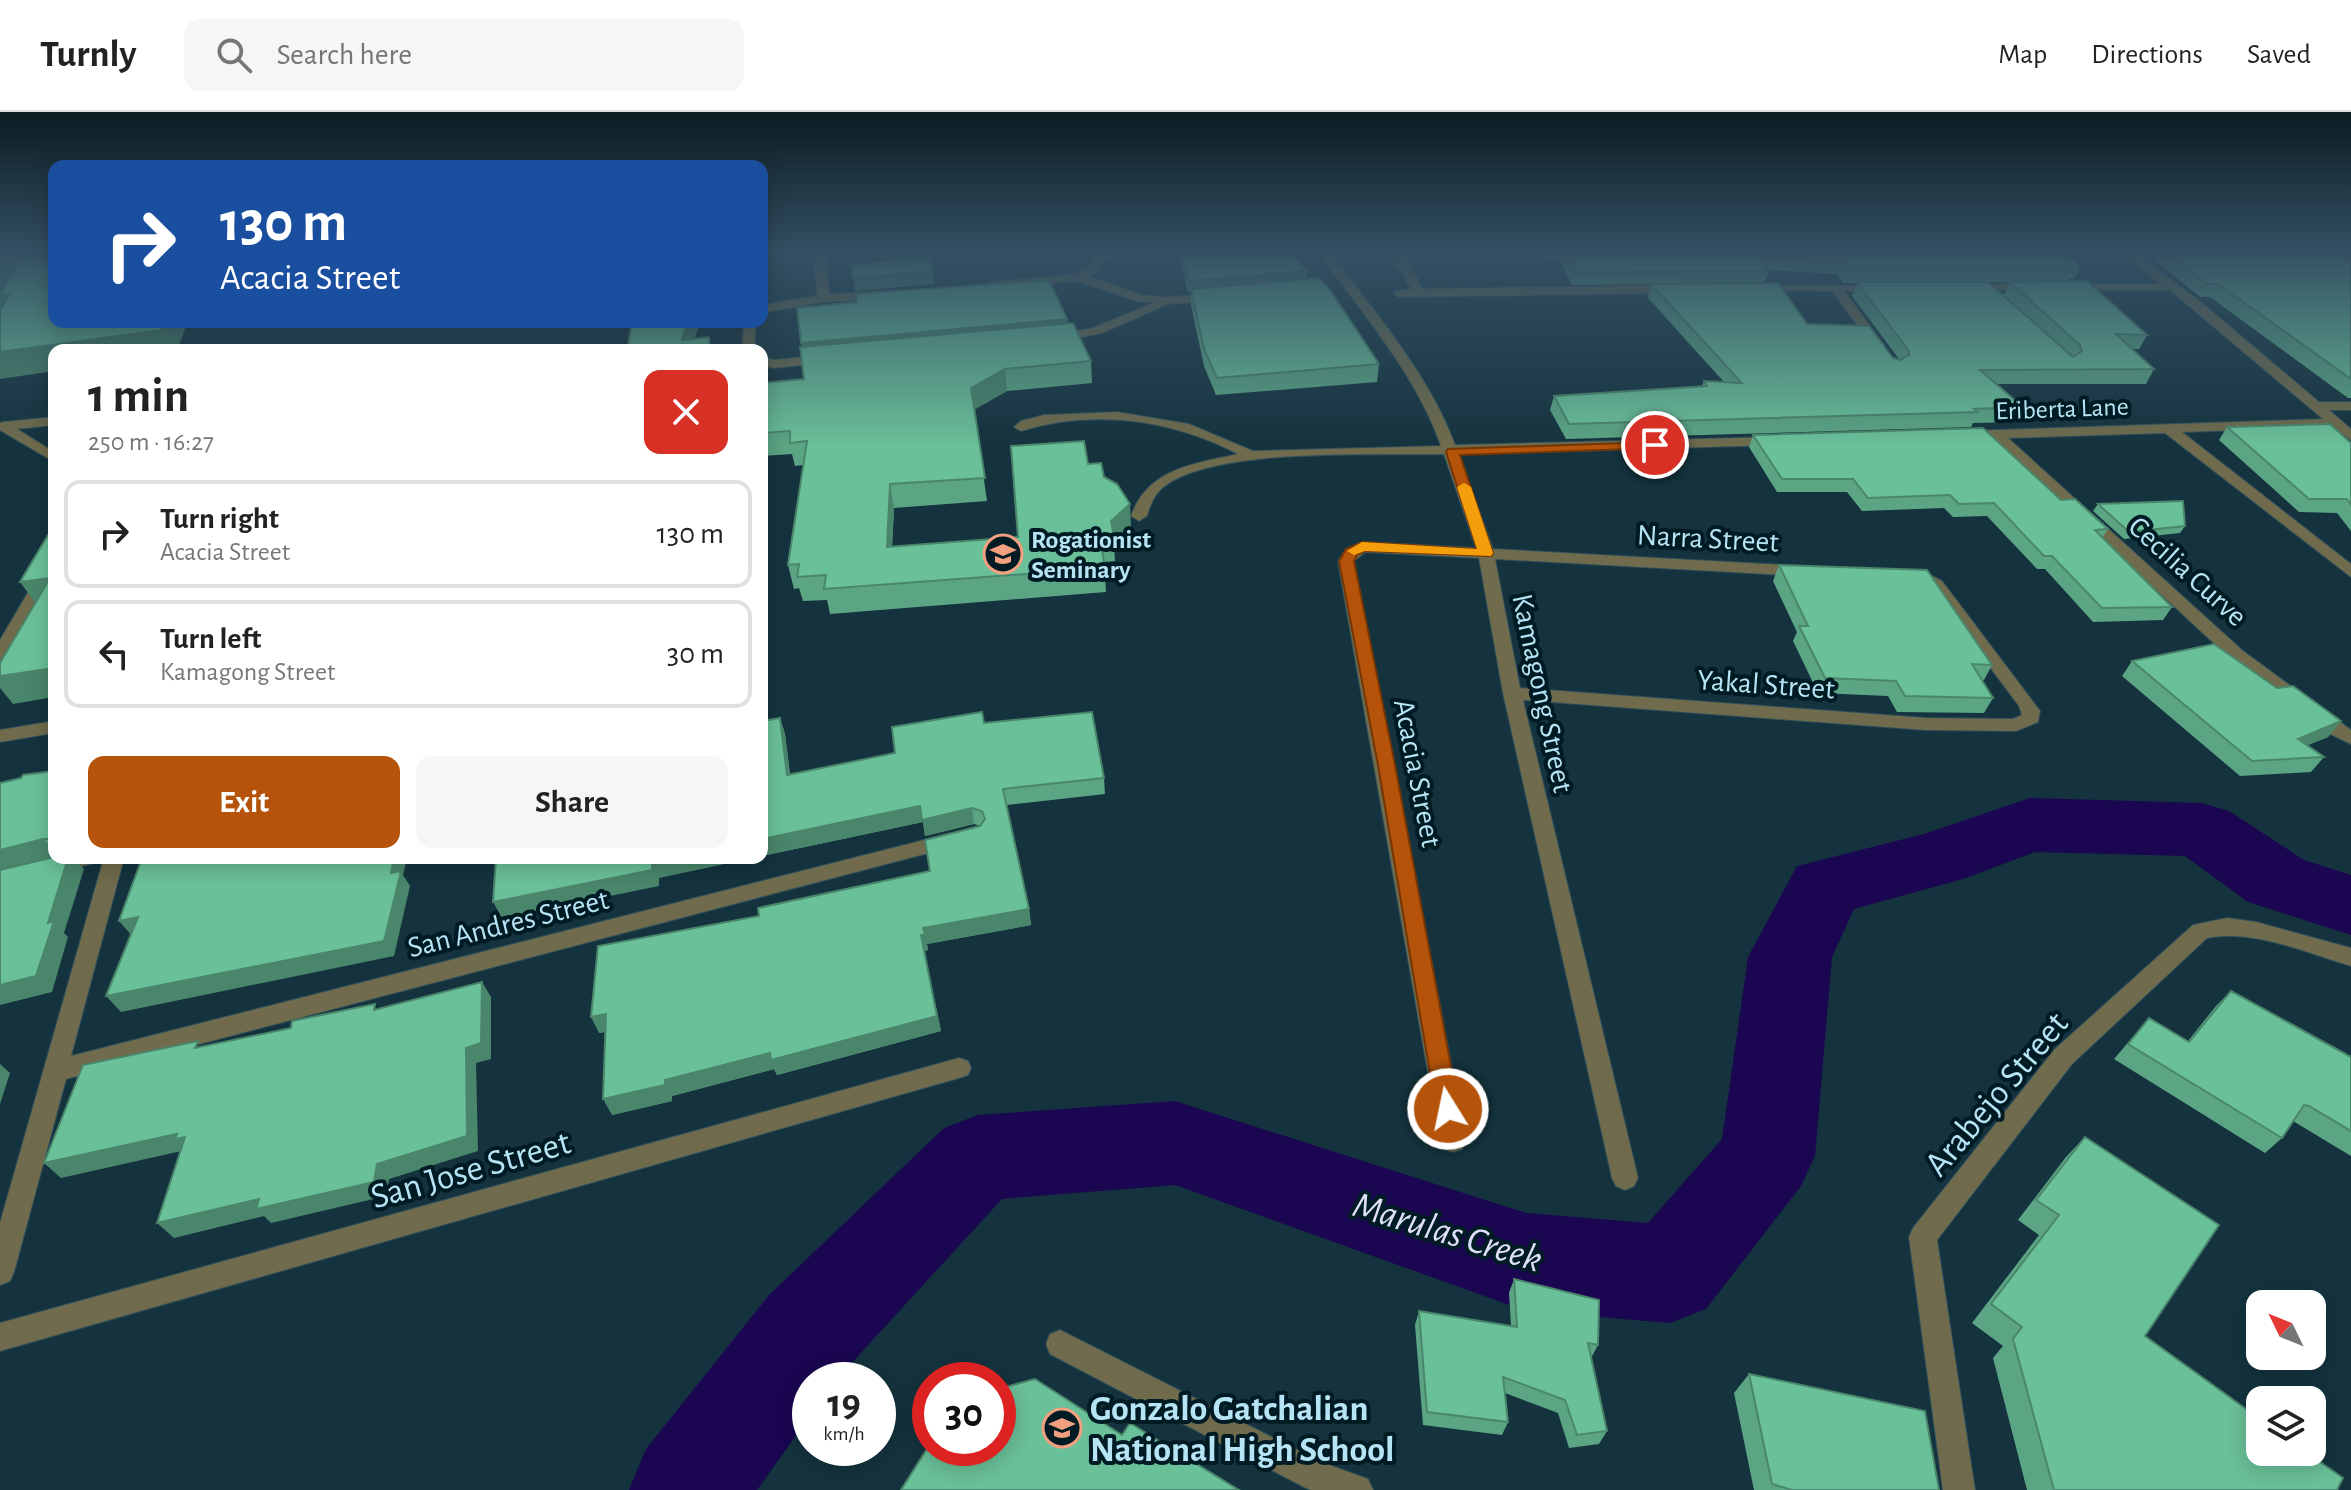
<!DOCTYPE html>
<html lang="en">
<head>
<meta charset="utf-8">
<style>
	body { margin:0; font-family:"Alegreya Sans",sans-serif; background:#f6f6f6; color:#222; height:100vh; display:flex; flex-direction:column; font-size:30px; white-space:nowrap }
	* { box-sizing:border-box; margin:0 }
	p { font-size:26px; color:#767676 }
	.icon { flex:none; width:44px; height:44px; fill:none; stroke:currentColor; stroke-width:2; stroke-linecap:round; stroke-linejoin:round }
	.map { position:relative; flex:1; overflow:hidden }
	.drawer { position:absolute; left:48px; top:232px; width:720px; height:520px; display:flex; flex-direction:column; background:#fff; border-radius:16px; box-shadow:0 4px 20px #0003 }
	.drawer>* { flex:none }
	.banner { position:absolute; left:48px; top:48px; width:720px; height:168px; border-radius:16px; box-shadow:0 4px 20px #0003; background:#1a4fa0; color:#fff; overflow:hidden }
	.needle { width:52px; rotate:313deg }
	.buttons { position:absolute; left:2246px; top:1178px; display:grid; gap:16px }
	.buttons a { display:grid; place-items:center; width:80px; height:80px; border-radius:16px; background:#fff; box-shadow:0 4px 20px #0003; font-size:40px }
	.speed { position:absolute; left:792px; top:1250px; display:flex; gap:16px; font-size:40px; font-weight:700; text-align:center }
	.speed>* { display:grid; place-content:center; width:104px; height:104px; border-radius:50%; background:#fff; box-shadow:0 4px 20px #0003; line-height:1 }
	.speed small { font-size:20px; font-weight:400 }
	.speed .limit { border:12px solid #d22; background:#fff; color:#111 }
	.pin { position:absolute; display:grid; place-items:center; width:68px; height:68px; color:#fff; margin:-34px; border:4px solid #fff; border-radius:50%; box-shadow:0 2px 8px #0007 }
	.me { position:absolute; width:88px; margin:-44px; rotate:350deg; stroke-linejoin:round; filter:drop-shadow(0 0 6px #0008) }
	.turn { display:flex; align-items:center; gap:28px; height:168px; padding:0 40px; font-size:36px }
	.turn .icon { width:104px; height:104px; stroke-width:2.5 }
	.turn b { display:block; font-size:56px; line-height:68px }
	.round { display:grid; place-items:center; flex:none; width:84px; height:84px; border-radius:16px; background:#f6f6f6 }
	.summary { display:flex; align-items:center; justify-content:space-between; height:136px; padding:0 40px }
	h1 { font-size:48px; font-weight:700; line-height:60px }
	.button { display:flex; gap:16px; margin-top:auto; padding:16px 40px }
	.button a { flex:1; height:92px; border-radius:16px; background:#b45309; color:#fff; font-size:32px; font-weight:700; line-height:92px; text-align:center }
	.button a+a { background:#f6f6f6; color:#222 }
	ul { padding:0; list-style:none }
	li { display:flex; align-items:center; gap:24px; height:108px; margin:0 16px 12px; padding:0 24px; border:4px solid #e0e0e0; border-radius:16px }
	li div { flex:1 }
	li b { display:block; font-size:30px }
	li em { font-style:normal }
	header { display:flex; align-items:center; gap:48px; box-sizing:border-box; height:112px; padding:0 40px; background:#fff; border-bottom:2px solid #e0e0e0 }
	header strong { font-size:38px }
	nav { display:flex; gap:44px; margin-inline-start:auto; font-size:28px }
	.search { width:560px; height:72px; background:#f6f6f6; display:flex; align-items:center; gap:20px; box-sizing:border-box; padding:0 28px; border-radius:16px; color:#767676; font-size:30px }
	.map>svg:first-child { display:block }
</style>
</head>
<body>
<header>
<strong>Turnly</strong>
<div class="search"><svg class="icon" aria-label="search" viewBox="0 0 24 24"><circle cx="10" cy="10" r="6"/><path d="M15 15l6 6"/></svg>Search here</div>
<nav><a>Map</a><a>Directions</a><a>Saved</a></nav>
</header>
<div class="map">
<svg width="2351" height="1378" viewBox="0 0 2351 1378">
	<rect width="100%" height="100%" fill="#14333e"/>
	<g fill="none" stroke-linecap="round" stroke-linejoin="round">
		<path fill="#1a0651" fill-rule="evenodd" d="M2030 686 2202 691 2229 699 2304 748 2351 763V823L2248 790 2185 744 2035 740 1963 767 1854 797 1832 845 1815 1044 1801 1074 1706 1197 1670 1211 1526 1199 1175 1073 1002 1087 836 1268H810V1304L757 1378H629L646 1337 769 1183 944 1016 978 1003 1175 989 1526 1101 1648 1111 1722 1027 1748 845 1797 754 1924 722Z"/>
		<g stroke="#2e4f5b" stroke-width="2">
			<path id="minor" d="M814 142H826L829 182 884 179 890 183 884 187 823 190 762 201V193L817 184Z
				M1134 142 1103 147 1098 159 1089 164 1142 183 1166 185 1219 181 1225 185 1219 189 1168 192 1102 221 1053 231 1047 227 1049 224 1093 216 1153 191 1136 189 1078 169 992 176 986 173 992 170 1076 162 1089 155 1093 142Z
				M1320 142H1332C1376 203 1429 262 1455 333L1777 325 1784 329 1777 333 1458 342 1493 437 1802 454 1810 459 1802 464 1495 447 1520 576 1926 606 2013 607 2022 603 2019 594 1930 475 1914 464 1922 459 1942 469 2040 599 2038 610 2016 619 1926 618 1523 588 1638 1066 1634 1074 1625 1078 1616 1074 1612 1066 1503 581 1479 446 1365 440 1354 449 1466 1029 1462 1037 1453 1040 1444 1037 1440 1029 1338 449 1346 437 1362 430 1476 436 1444 342C1377 344 1210 334 1161 377 1153 385 1150 394 1147 404L1139 409 1131 404C1148 356 1194 352 1238 342 1170 307 1094 297 1021 319L1014 315 1021 309 1044 303 1117 300 1189 312 1253 339 1441 334C1416 262 1363 203 1320 142Z
				M1391 142H1403L1423 177 1675 173 1681 177 1675 181 1399 185 1395 183V179L1411 177Z
				M2122 142H2135L2196 186 2319 290H2351V298H2329L2351 317V328L2332 315 2182 320 2351 452V465L2165 321 2008 326 2243 539 2351 618V632L2326 620 2231 547 1992 326 1965 327 1958 323 1965 319 2323 307 2170 178H2067L2061 175 2067 172H2161Z
				M1967 172H2035L2041 175 2035 178 1963 177 1961 175Z
				M1755 173 1887 174V178L1883 179H1844L1884 233 1874 236 1832 179 1751 178V174Z
				M744 210H756L754 238H742Z
				M826 243 831 244V250L774 256 762 253V245L774 248Z
				M54 305V313L17 317 54 340V350L0 318V311L3 310Z
				M54 445V464L9 543 0 548V528L46 450Z
				M54 609V621L0 630V618Z
				M952 721 959 723 962 728 959 733 66 967 14 1160 10 1169 0 1173V1111L103 749 0 774V758L58 746H124L71 944Z
				M2227 806 2256 810 2351 836V854C2306 841 2255 817 2207 826L2072 952 1937 1128 1975 1378H1943L1909 1125 1913 1116 2054 938 2193 813Z
				M959 946 968 949 971 956 968 963 959 966 0 1239V1211Z
				M1060 1218 1321 1350 1368 1367 1373 1378H1311L1304 1375 1050 1242 1046 1232 1050 1222Z"/>
		</g>
		<use href="#minor" fill="#6f6b4c" fill-rule="evenodd"/>
	</g>
	<path fill="#5ba584" fill-rule="evenodd" d="M1182 142 1307 159V167L1379 252 1377 270 1216 283 1204 254 1191 193V180H1188L1182 153Z
		M1540 142H2064L2080 154 2074 167H2068L2067 169 2147 223 2139 237H2132L2154 257 2146 272H1997L2023 295 2015 310 1973 311 1971 315 1566 327 1550 298 1554 284 1702 274 1704 269 1724 270 1648 186 1651 172 1572 173 1559 146H1544ZM1769 158 1837 162 1843 171H1857L1852 184 1899 247 1807 212 1765 171ZM1988 170H2010L2004 183Z
		M2147 142H2351V286H2348L2210 185H2200Z
		M1067 207 1068 211 1091 249 1092 271 1007 279 974 297 987 389 894 396 892 435 1018 425 1088 352 1104 365 1131 415 1114 431 1115 449 1104 450 1106 480 830 502 827 488 803 489 799 476 794 477 788 453 803 353 795 354 792 342 762 344V271L804 267Z
		M2227 315 2351 331V419L2337 401 2299 400 2219 328Z
		M1753 323 2061 388 2108 417 2102 426 2172 495 2163 508 2093 510 2045 457H2037L1987 404 1953 405 1944 396 1862 399 1847 380H1777L1749 335Z
		M2098 392 2185 414 2180 421 2124 427 2093 399Z
		M1779 453 1992 553 1984 568H1982L1993 586 1984 601 1897 600 1888 584 1818 581 1793 529 1797 520 1773 469Z
		M2132 549 2277 576 2341 609 2328 625 2308 633 2324 645 2311 660 2240 664 2122 564Z
		M780 606 785 622 790 662 895 641 984 611 1104 666 1105 682 1007 693 1029 797 1031 813 927 832 928 838 924 839 941 919 777 963 774 957 672 984V989L612 1003 605 920 599 921 759 804 930 759 980 714 974 712 925 724 923 710 762 744Z
		M54 659V744L0 757Z
		M2231 879 2351 945V1044L2293 1009 2282 1026 2265 1041 2114 947 2149 906 2188 929 2216 894Z
		M2085 1025 2145 1224 2337 1378H2027L1993 1246 2003 1234 1972 1211 2039 1123 2018 1108 2066 1045Z
		M1514 1167 1598 1233 1591 1246 1607 1319 1599 1332 1569 1336 1558 1301 1505 1281 1508 1310 1502 1323 1423 1313 1415 1213 1419 1199 1511 1214 1509 1181Z
		M1749 1262 1939 1378H1754L1734 1281Z"/>
	<path fill="#4a866b" d="M6 142H32L0 203V153Z
		M933 159 935 172 855 179 853 166Z
		M1307 159 1306 170 1188 180V169Z
		M1067 207 1068 218 803 242 801 231Z
		M165 210H231L186 215 177 238H54V259L0 267V240Z
		M687 210H700L691 238 682 228Z
		M1005 257 1007 279 974 298 971 276Z
		M890 372 894 396 891 459 887 435Z
		M1130 392 1131 415 1114 431 1111 409Z
		M50 466 39 496 20 470Z
		M54 556V585L13 592 0 576V564Z
		M780 606 785 622 792 679 787 663Z
		M2341 609 2328 625 2286 642 2298 627Z
		M920 694 972 696 974 712 925 724 923 710 762 744V727Z
		M43 727 54 739V744L0 757V738Z
		M68 746H74L84 757 64 821 68 825 52 880 0 893V873L48 811Z
		M394 746H407L403 763 410 774 394 844 121 900 106 884 391 761Z
		M670 746H753L659 766V774L502 806 493 790Z
		M1029 797 1031 813 927 832 928 838 924 839 941 919 777 963 774 957 672 984V989L612 1003 603 987 665 968 921 823 923 816Z
		M138 805 133 825 119 809Z
		M482 870 491 885V947L476 951 478 1039 389 1067 386 1084 271 1111 264 1104 174 1126 157 1111 259 1087 377 1052 466 936Z
		M606 902 614 918 599 921 591 905Z
		M0 952 10 961 0 992Z
		M177 1022 185 1025 186 1038 61 1066 44 1051Z"/>
	<path fill="#6ac099" stroke="#4a866b" stroke-width="2" d="M0 142H6L0 153Z
		M24 142H54V210H165L162 218 0 240V198L10 182 0 183Z
		M1182 142H1293L1307 159 1188 169Z
		M1566 142H2064L2080 154H2070L2073 157 1848 158 1841 149 1759 145 1769 159 1575 160Z
		M2170 142H2351V267L2218 172H2207Z
		M929 145 933 159 853 166 851 153Z
		M1318 166 1328 175 1379 252 1217 266 1204 237 1191 177Z
		M1049 168 1067 207 801 231 797 196 857 190 856 182Z
		M2087 169 2147 223 2116 222 2154 257 1980 258 2023 295 1974 297 1978 300 1569 312 1554 284 1707 274 1704 269 1742 271 1651 172 1778 171 1807 212 1869 214 1893 246 1900 248 1909 243V239L1857 170H1988L2073 245 2082 239 2080 233 2010 170Z
		M632 210H687L682 228 709 225 710 238H596L628 233Z
		M1073 211 1091 249 1005 257 971 276 985 366 890 372 887 435 1018 425 1011 334 1084 329 1088 352 1101 351 1104 365 1117 372 1130 392 1111 409 1114 425 1100 426 1105 456 824 477 826 463 797 465 799 452 788 453 807 329 790 331V319L762 321V271L804 267 800 235Z
		M2330 312 2351 331V393L2347 387H2309L2227 315Z
		M1983 316 2061 388 2075 387 2108 417 2095 418 2172 495 2102 496 2052 444H2044L1994 391 1959 392 1950 383 1868 386 1853 367H1782L1753 323Z
		M2183 389 2185 414 2129 420 2098 392Z
		M54 413V556L0 564V551L50 466 20 470Z
		M1779 453 1927 458 1992 553 1972 552 1993 586 1905 584 1896 569 1825 566 1799 514H1808Z
		M2214 532 2277 576 2293 574 2341 609 2298 627 2324 645 2252 649 2132 549Z
		M982 600 984 611 1092 600 1104 666 1003 677 1029 797 923 816 925 822 921 823 937 904 771 948 770 941 665 968V973L603 987 606 902 591 905 598 834 759 804 758 796 930 759 925 728 980 714 985 707 982 699 972 696 922 708 920 694 762 727V609L780 606 787 663 895 641 892 615Z
		M54 659V727H43L0 738V671L21 666 23 663Z
		M54 745V746H68L48 811 54 809 36 864 0 873V758Z
		M142 746H394L391 761 401 759 384 829 106 884 138 805 119 809Z
		M496 746H670L652 750V758L493 790Z
		M482 870 481 931 466 936 467 1024 377 1052 374 1070 256 1097 259 1087 157 1111 185 1025 175 1027 177 1022 44 1051 83 953 198 929 195 936 291 916 292 909 375 892 374 898Z
		M2231 879 2351 945V1019L2309 994 2304 993 2282 1026 2128 932 2149 906 2189 930Z
		M2085 1025 2219 1113 2145 1224 2260 1307V1340H2306L2343 1366 2337 1378H2054L2013 1227 2022 1215 1991 1192 2059 1103 2036 1088Z
		M1514 1167 1599 1188 1598 1233 1588 1231 1607 1319 1577 1323 1565 1288 1503 1265 1508 1310 1427 1300 1419 1199 1517 1215Z
		M1749 1262 1925 1299 1939 1378H1792L1772 1372Z
		M1035 1267 1122 1323 1130 1311 1239 1378H901L930 1332V1336H998V1277Z"/>
	<linearGradient id="sky" x2="0" y2="1"><stop stop-color="#0b1c22"/><stop offset="0.42" stop-color="#345063"/><stop offset="1" stop-color="#345063" stop-opacity="0"/></linearGradient>
	<rect width="2351" height="335" fill="url(#sky)"/>
	<path fill="#b45309" stroke="#753606" stroke-width="2" d="M1655 330 1660 331V336L1460 343 1493 441 1491 444 1365 439 1357 443 1354 449 1395 653 1459 997 1456 1004 1448 1007 1440 1004 1436 997 1378 653 1339 449 1346 437 1362 430 1477 437 1446 340 1448 337Z"/>
	<path fill="#f59e0b" d="M1464 371 1471 375 1493 441 1491 444 1365 439 1354 443 1347 439 1362 430 1477 437 1457 375Z"/>
	<defs>
		<g id="university-ring" transform="scale(2)"><circle r="9.5" fill="#001b24" stroke="#f2a07f" stroke-width="1.5"/><path d="M0-5L7-2L0 1L-7-2ZM-4 1L0 2.5L4 1V4Q0 6-4 4Z" fill="#f2a07f"/></g>
		<g id="school-ring" transform="scale(2)"><circle r="9.5" fill="#001b24" stroke="#f2a07f" stroke-width="1.5"/><path d="M0-5L7-2L0 1L-7-2ZM-4 1L0 2.5L4 1V4Q0 6-4 4Z" fill="#f2a07f"/></g>
	</defs>
	<g fill-rule="evenodd">
		<use href="#university-ring" x="1003" y="442"/>
		<use href="#school-ring" x="1062" y="1316"/>
	</g>
	<g text-anchor="middle" stroke-width="8" stroke-linejoin="round" paint-order="stroke">
		<g font-size="26" fill="#b7e4f4" stroke="#001b24">
			<text transform="translate(2062 296) rotate(-2)" y="9">Eriberta Lane</text>
		</g>
		<g font-size="26" font-weight="bold" fill="#b7e4f4" stroke="#001b24" text-anchor="start">
			<text x="1031" y="436">Rogationist<tspan x="1031" dy="30">Seminary</tspan></text>
		</g>
		<g font-size="30" fill="#b7e4f4" stroke="#001b24">
			<text transform="translate(1708 426) rotate(3)" y="10">Narra Street</text>
			<text transform="translate(2188 459) rotate(42)" y="10">Cecilia Curve</text>
			<text transform="translate(1766 572) rotate(4)" y="10">Yakal Street</text>
			<text transform="translate(1543 581) rotate(78)" y="10">Kamagong Street</text>
			<text transform="translate(1418 661) rotate(79)" y="10">Acacia Street</text>
			<text transform="translate(508 811) rotate(-14)" y="10">San Andres Street</text>
		</g>
		<g font-size="36" fill="#b7e4f4" stroke="#001b24">
			<text transform="translate(1995 981) rotate(-50)" y="13">Arabejo Street</text>
			<text transform="translate(470 1056) rotate(-16)" y="13">San Jose Street</text>
		</g>
		<g font-size="36" font-weight="bold" fill="#b7e4f4" stroke="#001b24" text-anchor="start">
			<text x="1090" y="1308">Gonzalo Gatchalian<tspan x="1090" dy="41">National High School</tspan></text>
		</g>
		<g font-size="38" font-style="italic" fill="#dee0fa" stroke="#001b24">
			<text transform="translate(1448 1119) rotate(17)" y="13">Marulas Creek</text>
		</g>
	</g>
</svg>
<div class="buttons">
<a><svg class="needle" viewBox="-14 -14 28 28"><path d="M0-13l5 13h-10z" fill="#e53935"/><path d="M0 13l5-13h-10z" fill="#767676"/></svg></a>
<a><svg class="icon" aria-label="layers" viewBox="0 0 24 24"><path d="M12 4l9 5-9 5-9-5zM3 14l9 5 9-5"/></svg></a>
</div>
<div class="speed"><div>19<small>km/h</small></div><div class="limit">30</div></div>
<div class="pin" style="left:1655px;top:333px;background:#d93025"><svg class="icon" aria-label="arrive" viewBox="0 0 24 24"><path d="M6 21V4h12l-3 4 3 4H6"/></svg></div>
<svg class="me" style="left:1448px;top:997px" viewBox="-20 -20 40 40"><circle r="17" fill="#b45309" stroke="#fff" stroke-width="3"/><path d="M0-11L8 9 0 5-8 9z" fill="#fff"/></svg>
<div class="banner">
<div class="turn"><svg class="icon" aria-label="right" viewBox="0 0 24 24"><path d="M7 20v-9h11M14 6l5 5-5 5"/></svg><div><b>130 m</b>Acacia Street</div></div>
</div>
<section class="drawer">
<div class="summary"><div><h1>1 min</h1><p>250 m · 16:27</p></div><a class="round" style="background:#d93025;color:#fff"><svg class="icon" aria-label="close" viewBox="0 0 24 24"><path d="M6 6l12 12M18 6L6 18"/></svg></a></div>
<ul>
<li><svg class="icon" aria-label="right" viewBox="0 0 24 24"><path d="M7 20v-9h11M14 6l5 5-5 5"/></svg><div><b>Turn right</b><p>Acacia Street</p></div><em>130 m</em></li>
<li><svg class="icon" aria-label="left" viewBox="0 0 24 24"><path d="M17 20v-9H6M10 6l-5 5 5 5"/></svg><div><b>Turn left</b><p>Kamagong Street</p></div><em>30 m</em></li>
</ul>
<div class="button"><a>Exit</a><a>Share</a></div>
</section>
</div>
</body>
</html>
